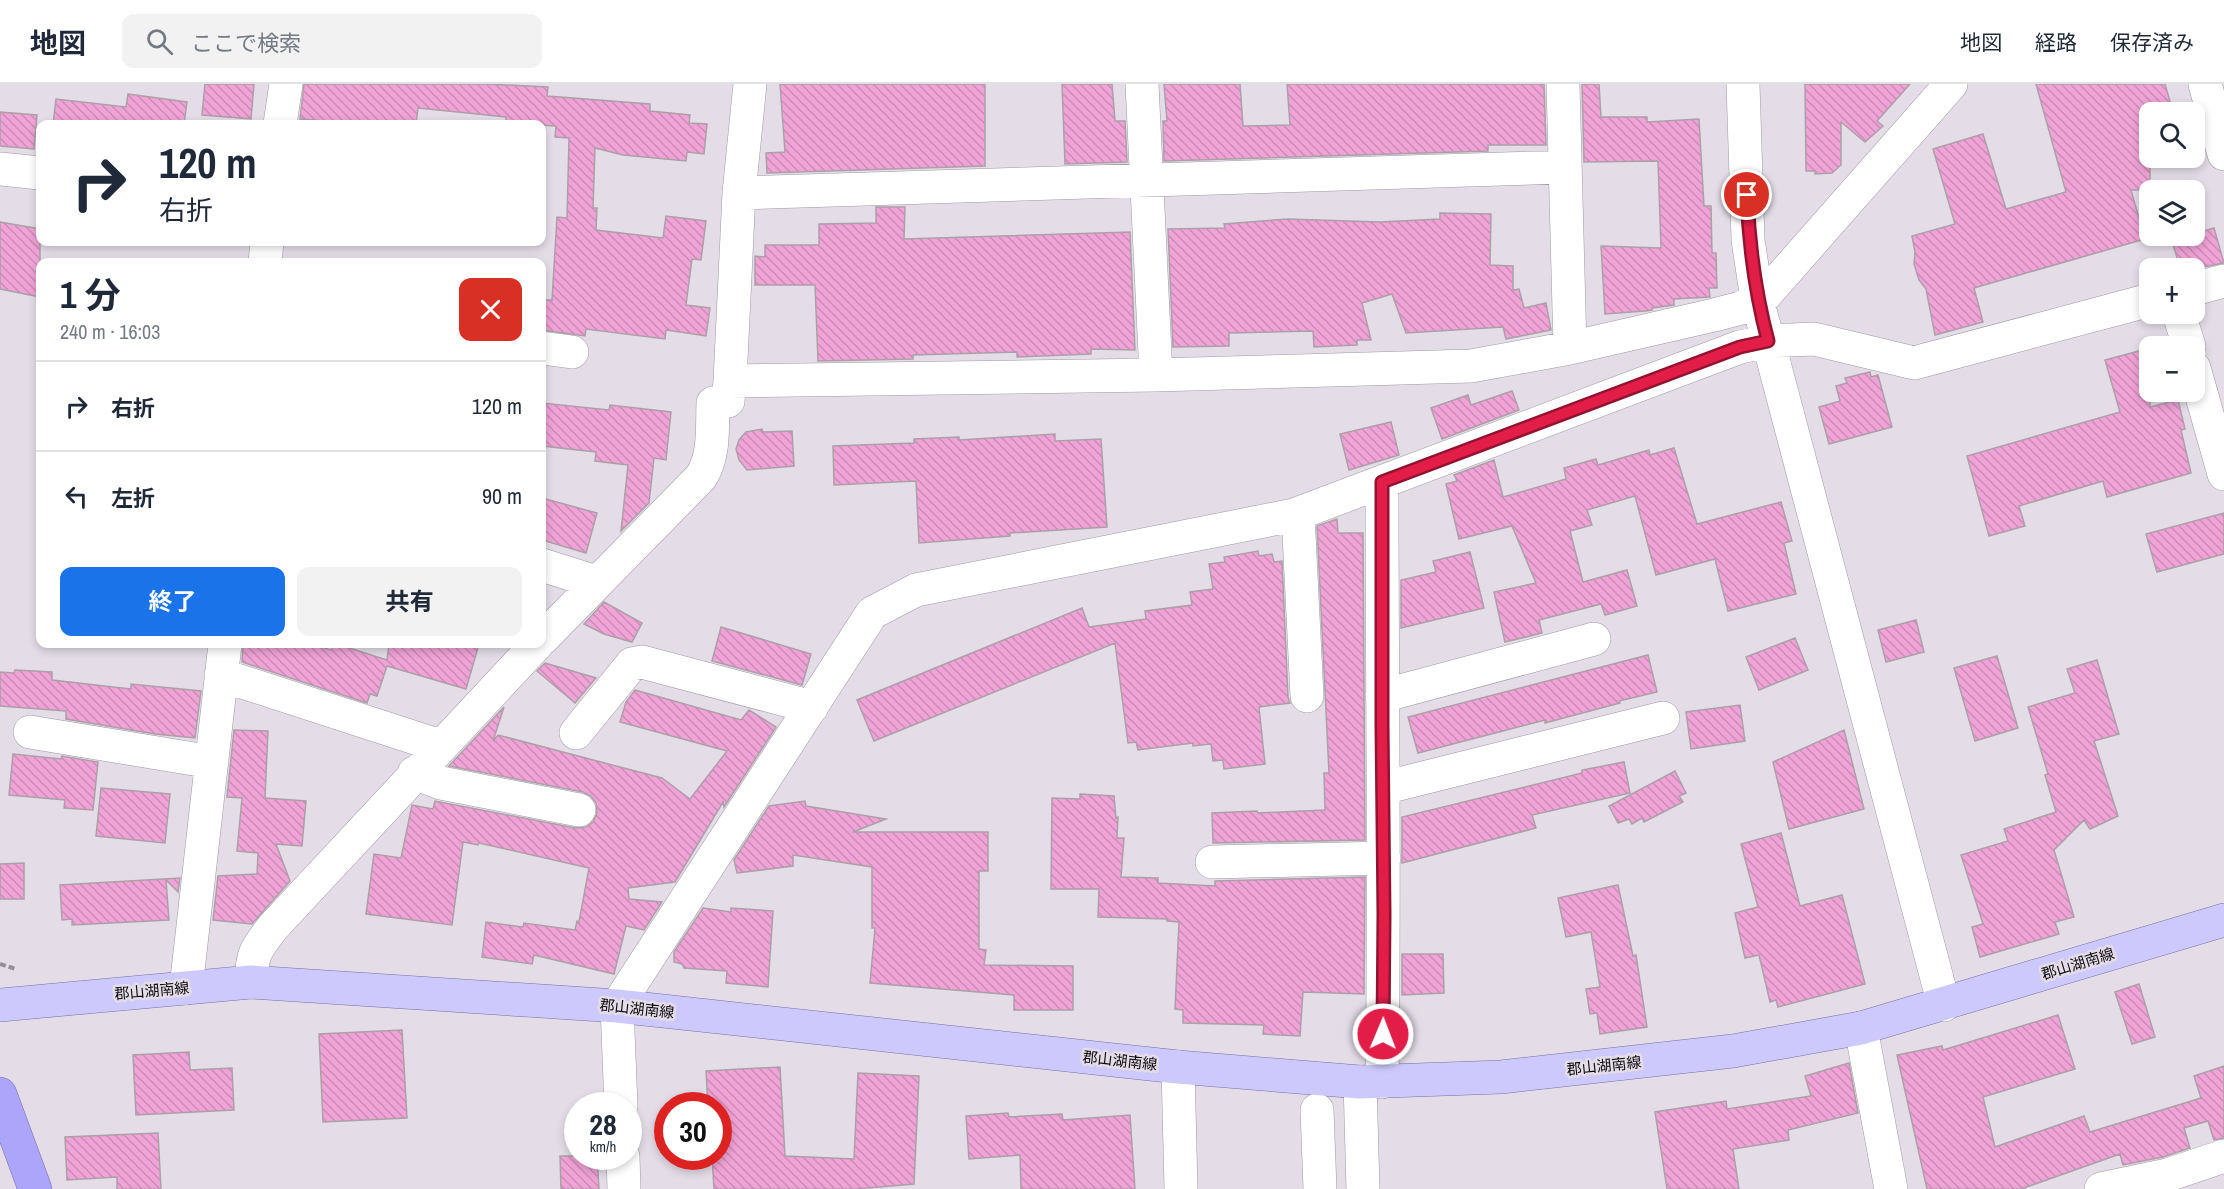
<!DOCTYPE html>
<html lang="ja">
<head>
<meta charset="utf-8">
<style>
	body { margin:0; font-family:"Archivo Narrow","Noto Sans JP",sans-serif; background:#f2f2f3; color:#1f2937; height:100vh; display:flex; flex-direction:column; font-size:22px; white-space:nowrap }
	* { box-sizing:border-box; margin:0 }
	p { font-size:20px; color:#747a83 }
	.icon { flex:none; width:33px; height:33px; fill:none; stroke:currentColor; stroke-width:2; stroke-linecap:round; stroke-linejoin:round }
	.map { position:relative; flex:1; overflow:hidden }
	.sheet { position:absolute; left:36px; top:174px; width:510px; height:390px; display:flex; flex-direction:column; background:#fff; border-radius:12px; box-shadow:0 3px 9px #0003 }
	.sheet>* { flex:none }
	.banner { position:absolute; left:36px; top:36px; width:510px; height:126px; border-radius:12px; box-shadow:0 3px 9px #0003; background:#fff; color:#1f2937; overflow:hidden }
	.tools { position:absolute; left:2139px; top:18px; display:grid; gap:12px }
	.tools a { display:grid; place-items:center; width:66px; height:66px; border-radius:12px; background:#fff; box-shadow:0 3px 9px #0003; font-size:30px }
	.speed { position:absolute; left:564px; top:1008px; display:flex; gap:12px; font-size:30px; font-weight:700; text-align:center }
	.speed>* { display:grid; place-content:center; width:78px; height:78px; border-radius:50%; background:#fff; box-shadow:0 3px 9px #0003; line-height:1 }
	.speed small { font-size:15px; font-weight:400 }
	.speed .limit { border:9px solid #d22; background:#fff; color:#111 }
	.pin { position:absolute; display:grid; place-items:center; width:51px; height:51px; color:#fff; margin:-26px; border:3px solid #fff; border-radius:50%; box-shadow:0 2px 6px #0007 }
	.me { position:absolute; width:66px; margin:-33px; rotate:1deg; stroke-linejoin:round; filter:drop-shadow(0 0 4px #0008) }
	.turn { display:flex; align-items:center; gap:21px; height:126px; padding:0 24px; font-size:27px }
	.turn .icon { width:78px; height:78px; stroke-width:2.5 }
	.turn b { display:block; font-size:42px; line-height:51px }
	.round { display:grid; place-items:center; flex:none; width:63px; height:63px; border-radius:12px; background:#f2f2f3 }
	.head { display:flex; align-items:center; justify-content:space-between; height:102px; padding:0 24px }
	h1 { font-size:36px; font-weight:700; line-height:45px }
	.cta { display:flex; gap:12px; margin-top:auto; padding:12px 24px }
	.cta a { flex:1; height:69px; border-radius:12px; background:#1a73e8; color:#fff; font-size:24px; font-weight:700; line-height:69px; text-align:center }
	.cta a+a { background:#f2f2f3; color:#1f2937 }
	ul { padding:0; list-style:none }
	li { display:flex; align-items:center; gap:18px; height:90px; padding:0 24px; border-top:2px solid #e0e1e3 }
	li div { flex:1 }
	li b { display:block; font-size:22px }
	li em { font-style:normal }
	header { display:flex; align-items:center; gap:36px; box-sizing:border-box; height:84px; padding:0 30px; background:#fff; border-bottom:2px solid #e0e1e3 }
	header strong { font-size:28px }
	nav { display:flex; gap:33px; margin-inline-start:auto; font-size:21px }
	.search { width:420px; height:54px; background:#f2f2f3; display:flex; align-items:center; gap:15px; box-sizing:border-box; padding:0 21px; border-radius:12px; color:#747a83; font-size:22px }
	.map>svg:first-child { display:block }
</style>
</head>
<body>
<header>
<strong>地図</strong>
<div class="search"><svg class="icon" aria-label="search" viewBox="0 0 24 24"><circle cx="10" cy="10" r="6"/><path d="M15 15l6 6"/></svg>ここで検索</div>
<nav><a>地図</a><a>経路</a><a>保存済み</a></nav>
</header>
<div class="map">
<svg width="2224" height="1105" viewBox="0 0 2224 1105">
	<defs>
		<pattern id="building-back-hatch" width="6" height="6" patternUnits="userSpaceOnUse" patternTransform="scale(1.5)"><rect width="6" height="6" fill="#f0a3d6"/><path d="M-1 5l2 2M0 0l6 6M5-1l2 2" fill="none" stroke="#cd8bb6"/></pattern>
	</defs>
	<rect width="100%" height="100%" fill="#e4dde8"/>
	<path fill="url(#building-back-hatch)" stroke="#aca0a8" stroke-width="1.5" d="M205 0H254L251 35 202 31Z
		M304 0H486L548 3 547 12 650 20V27L690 31 689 39 707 40 704 70 687 68 686 77 623 71 595 64 593 124H597L596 146 663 154 666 132 706 137 701 176 692 175 686 221 710 224 706 252 666 246 665 255 586 245 585 252 542 246 545 216H552L557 133 567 134 569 54 555 53 556 42 517 40V38H506V33L418 24 416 40H361L300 35Z
		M780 0H985V82L767 89 766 69 785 68Z
		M1062 0H1112L1115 37H1125L1127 78 1065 80Z
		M1164 0H1240L1243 42 1290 41 1287 0H1544L1546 61H1488V67L1164 77 1163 37H1167Z
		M1582 0H1599L1601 33H1647V38L1699 35 1704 122H1711L1712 169H1716L1717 204H1709L1710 213 1674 215V221L1652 224V226L1645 227 1605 230 1601 162 1661 164 1658 77 1584 78Z
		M1805 0H1910L1877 37 1883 42 1865 58 1841 38V81L1832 89 1815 90V87H1806Z
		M2036 0H2165L2173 28H2150V106H2131L2145 155 1974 204 1983 238 1935 251 1926 205 1919 196 1914 180 1915 168 1912 152 1955 140 1933 65 1983 50 2006 125 2066 108Z
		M128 10 187 18 184 40H53L56 15 126 23Z
		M0 28 37 31 34 65 0 62Z
		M876 123H905L904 155 1130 148 1135 266 1091 265V270L1017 273V268L913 271V275L818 277 815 201H755V172L765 173V161H819V140L876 139Z
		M1440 129 1491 130 1490 181 1513 182V206L1519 205 1524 224 1546 219 1551 246 1506 255 1503 243 1406 249 1392 210 1362 219 1371 256H1357V261L1314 263 1313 247 1229 249V262L1173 263 1168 145 1225 144 1224 140 1287 135 1380 138 1440 135Z
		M0 138 40 145V213L0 205Z
		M2214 144 2224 179 2198 184H2180L2172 157Z
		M2150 264V323L2178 316 2185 345 2181 346 2191 389 2107 413 2103 397 2019 422 2025 442 1989 452 1967 372 2120 328 2105 276Z
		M1870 288 1871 293 1878 291 1892 343 1829 360 1819 323 1840 317 1836 302 1847 299 1845 294Z
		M1512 307 1519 326 1442 355 1431 324 1468 311 1471 321Z
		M542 319 609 326 610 321 671 328 666 376 654 374 649 419 621 447 628 381 595 377 596 368 542 362Z
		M1391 338 1399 371 1349 386 1340 350Z
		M762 345 763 348 792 347 794 382 747 386 739 376 736 365 739 356 746 348Z
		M1055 350V357L1101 355 1107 443 1010 449V452L919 459 916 397 834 401 833 362 914 359V355L959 353V356Z
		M1674 364 1697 440 1781 418 1792 457 1784 459 1796 510 1728 527 1715 475 1656 491 1635 412 1587 426 1592 441 1570 447 1583 498 1627 486 1637 522 1605 531 1601 520 1539 536 1542 549 1505 558 1494 508 1536 499 1512 442 1459 455 1446 400 1457 397 1454 391 1494 376 1503 413 1566 395 1564 384 1596 375 1598 381 1649 366 1650 371Z
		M542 414 597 429 586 469 542 456Z
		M2224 429V470L2157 488 2146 450Z
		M1337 435 1338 449H1363L1365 756 1213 759 1212 729 1257 727 1258 729 1325 726 1324 689H1329L1317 442Z
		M1258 467 1259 472 1272 470 1274 478 1282 477 1288 613 1290 619 1259 623 1265 680 1224 685 1223 676 1213 677 1211 660 1193 662V659L1138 666 1136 658 1128 659 1115 559 874 657 857 616 1082 524 1089 543 1146 535 1145 527 1192 521 1190 508 1213 505 1209 480 1225 478 1224 473Z
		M1470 468 1484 524 1401 544V496L1436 488 1433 477Z
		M604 518 642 539 632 558 604 550 584 540Z
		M1916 536 1924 568 1886 578 1878 546Z
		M721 543 811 570 802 601 712 577Z
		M1795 554 1808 586 1759 606 1746 573Z
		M243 560H312L331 566 333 560H337L387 576 389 560H479L466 605 387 582 377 612 370 610 367 619 242 578Z
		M1648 571 1657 608 1619 617 1620 619 1545 639V636L1418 669 1408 633Z
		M1997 572 2018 644 1975 657 1954 584Z
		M2097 576 2119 650 2094 657 2118 732 2090 745 2084 736 2054 766 2074 833 2055 838 2059 850 1980 873 1972 843 1983 840 1961 771 2008 757 2004 745 2056 728 2045 691 2048 690 2028 623 2075 609 2067 585Z
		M545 579 596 594 575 619 537 587Z
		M15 586 52 588V596L131 605V600L201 607 195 654 155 650 66 635V627L0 622V588L14 589Z
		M635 606 741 636 749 626 776 643 724 723 723 718 675 798 628 804 629 815 662 818 644 846 626 842 614 890 534 871 532 880 482 873 486 838 523 843 524 839 575 846 577 837 579 838 589 784 479 759 478 761 463 758 452 841 366 830 374 770 401 774 412 721 433 725 435 717 575 744 586 743 593 738 597 729 596 719 591 712 583 708 449 682 504 623 493 657 498 651 662 694 690 715 727 667 620 638 626 618Z
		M1740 621 1745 657 1691 665 1686 628Z
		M234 646 268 647 265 714 306 717 302 762 276 760 290 797 252 840 213 836 218 792 257 790 258 769 237 767 242 714 227 713Z
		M1844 646 1864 725 1789 745 1773 678Z
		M13 670 61 675 62 672 98 678 93 726 64 724 65 716 9 711Z
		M1624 678 1630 709 1532 731 1536 744 1402 779V733L1582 689V686Z
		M1675 687 1686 709 1679 712 1683 718 1644 738 1642 734 1632 740 1629 735 1618 739 1609 722Z
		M101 704 170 710 165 759 96 752Z
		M1080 710 1114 712 1116 734 1118 733 1117 754H1124L1121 793 1158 794V799L1215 802V797L1365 793 1364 910 1303 908 1300 952 1263 950 1264 941 1183 939V926L1175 925 1179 838 1167 837V835L1098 833 1099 805H1051L1052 714 1080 715Z
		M805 717 806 722 886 735 853 748H988V787H979V865L986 866 984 881 1073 882V926H1014V911L870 899 875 844H872V783L793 771V782L737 789 734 776 769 722Z
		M1781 749 1800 822 1842 811 1865 900 1778 923 1776 916 1770 918 1759 871 1745 874 1735 829 1758 823 1741 760Z
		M24 779V815H0V780Z
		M180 794 178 808 166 796 169 836 72 841V835L62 836 60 801Z
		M1618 801 1633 872 1636 871 1647 943 1600 950 1597 929 1590 930 1586 905 1600 903 1591 848 1566 853 1558 814Z
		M703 824 731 828V824L773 827 768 903 726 899 727 887 684 884 682 880 674 878V868Z
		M1402 870H1443L1444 909 1402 911Z
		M2139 900 2155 953 2132 960 2115 908Z
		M2058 931 2075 985 1983 1013 1995 1063 2084 1032 2090 1048 2201 1014 2194 992 2224 982V1054L2214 1056 2208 1037 2184 1044 2190 1064 2163 1073 2123 1081 2120 1070 2021 1105H1927L1897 971 1942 962 1943 966Z
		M402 946 407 1034 323 1038 319 950Z
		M189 968 190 986 232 984 234 1026 136 1031 133 971Z
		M1849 979 1858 1029 1788 1046 1789 1056 1733 1065 1739 1105H1667L1655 1028 1726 1017 1727 1025 1811 1012 1805 992Z
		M780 983 785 1072 854 1075 858 989 919 992 914 1100 856 1105H714L712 1072H718V1022H708L706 987Z
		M1008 1029 1009 1033 1062 1030 1063 1036 1130 1031 1135 1105H1021L1020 1071 969 1075 966 1032Z
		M158 1049 161 1105H117V1093L67 1096 65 1053Z
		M560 1072H597L599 1105H561Z"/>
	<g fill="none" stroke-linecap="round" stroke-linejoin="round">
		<g stroke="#9f98a3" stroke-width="34">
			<path id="minor" d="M1142 0 1156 291
				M1563 0 1570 264
				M1743 0 1748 156 1757 215 1944 921
				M2205 0 2224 70
				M280 40 286 0
				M0 85 40 89
				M739 109 1565 83
				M265 178 267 158
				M2194 205 2224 197
				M2179 230 2189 262
				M542 264 572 268
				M2194 284 2224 390
				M730 297 739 109 750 0
				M1298 430 1307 612
				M542 481 596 498
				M542 555 701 393C715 371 712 344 713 319L728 317 730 297 1156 291 1471 282 1570 264 1714 231 1741 224 1766 210 1951 0
				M221 591 440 662
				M1382 612 1594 555
				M30 648 212 678
				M576 649 632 580 642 578 812 623
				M414 689 441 699 579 726
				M1383 704 1663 634
				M1212 778 1384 774
				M251 898C252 869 256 865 273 843L537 560
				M186 904 225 560
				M1861 944 1891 1105
				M1178 983 1181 1105
				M1360 998 1363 1105
				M1382 998C1385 798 1382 598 1382 398
				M621 1022 617 922 872 529 916 506 1294 431 1740 263 1768 257 1814 255 1914 279 2150 216
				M1317 1026 1320 1105
				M623 1072 624 1105
				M2101 1105 2168 1091 2224 1072"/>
		</g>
		<g stroke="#756fa8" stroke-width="34">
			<path id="major" d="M0 921 251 898 617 922 1178 983 1360 998 1501 993 1733 967 1861 944 2224 836"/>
		</g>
		<g stroke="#756fa8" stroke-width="34">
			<path id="highway" d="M0 1010 35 1105"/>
		</g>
		<path stroke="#948f97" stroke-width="4" stroke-dasharray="6 3" stroke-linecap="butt" d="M0 880 16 885"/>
		<use href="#minor" stroke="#fff" stroke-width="33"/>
		<use href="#major" stroke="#cdc9fc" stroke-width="33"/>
		<use href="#highway" stroke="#aca5fa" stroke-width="33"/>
	</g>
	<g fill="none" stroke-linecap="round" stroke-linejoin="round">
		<g stroke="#92132f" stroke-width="15">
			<path id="route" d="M1383 950 1384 830 1382 641V398L1740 263 1768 257C1755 208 1749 161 1747 111"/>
		</g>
		<use href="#route" stroke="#e11d48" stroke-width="10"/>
	</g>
	<g text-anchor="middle" stroke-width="5" stroke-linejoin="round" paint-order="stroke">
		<g font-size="15" fill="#0e0b0f" stroke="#e4dde8">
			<text transform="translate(2078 880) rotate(-17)" y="5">郡山湖南線</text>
			<text transform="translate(152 907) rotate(-5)" y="5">郡山湖南線</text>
			<text transform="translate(637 925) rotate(6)" y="5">郡山湖南線</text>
			<text transform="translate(1120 977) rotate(6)" y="5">郡山湖南線</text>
			<text transform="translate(1604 982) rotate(-6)" y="5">郡山湖南線</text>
		</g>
	</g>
</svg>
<div class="tools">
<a><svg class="icon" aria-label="search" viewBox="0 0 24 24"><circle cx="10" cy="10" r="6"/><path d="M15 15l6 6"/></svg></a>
<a><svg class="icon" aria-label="layers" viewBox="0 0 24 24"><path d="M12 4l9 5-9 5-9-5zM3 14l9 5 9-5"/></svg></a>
<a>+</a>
<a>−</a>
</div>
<div class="speed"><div>28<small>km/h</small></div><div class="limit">30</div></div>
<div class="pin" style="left:1747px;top:111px;background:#d93025"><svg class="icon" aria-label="arrive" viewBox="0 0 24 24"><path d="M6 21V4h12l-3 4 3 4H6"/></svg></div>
<svg class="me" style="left:1383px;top:950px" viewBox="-20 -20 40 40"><circle r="17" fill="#e11d48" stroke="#fff" stroke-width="3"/><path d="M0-11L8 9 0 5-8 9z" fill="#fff"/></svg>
<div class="banner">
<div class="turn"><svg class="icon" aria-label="right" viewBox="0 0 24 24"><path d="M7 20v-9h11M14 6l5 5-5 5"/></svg><div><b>120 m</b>右折</div></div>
</div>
<section class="sheet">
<div class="head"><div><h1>1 分</h1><p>240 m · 16:03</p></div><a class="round" style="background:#d93025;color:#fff"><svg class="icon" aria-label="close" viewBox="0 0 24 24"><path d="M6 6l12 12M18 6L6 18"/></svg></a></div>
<ul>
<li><svg class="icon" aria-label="right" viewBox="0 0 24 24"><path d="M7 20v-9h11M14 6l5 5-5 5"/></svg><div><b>右折</b></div><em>120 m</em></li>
<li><svg class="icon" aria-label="left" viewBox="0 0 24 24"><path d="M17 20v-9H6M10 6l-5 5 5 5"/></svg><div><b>左折</b></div><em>90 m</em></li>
</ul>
<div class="cta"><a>終了</a><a>共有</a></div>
</section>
</div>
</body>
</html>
